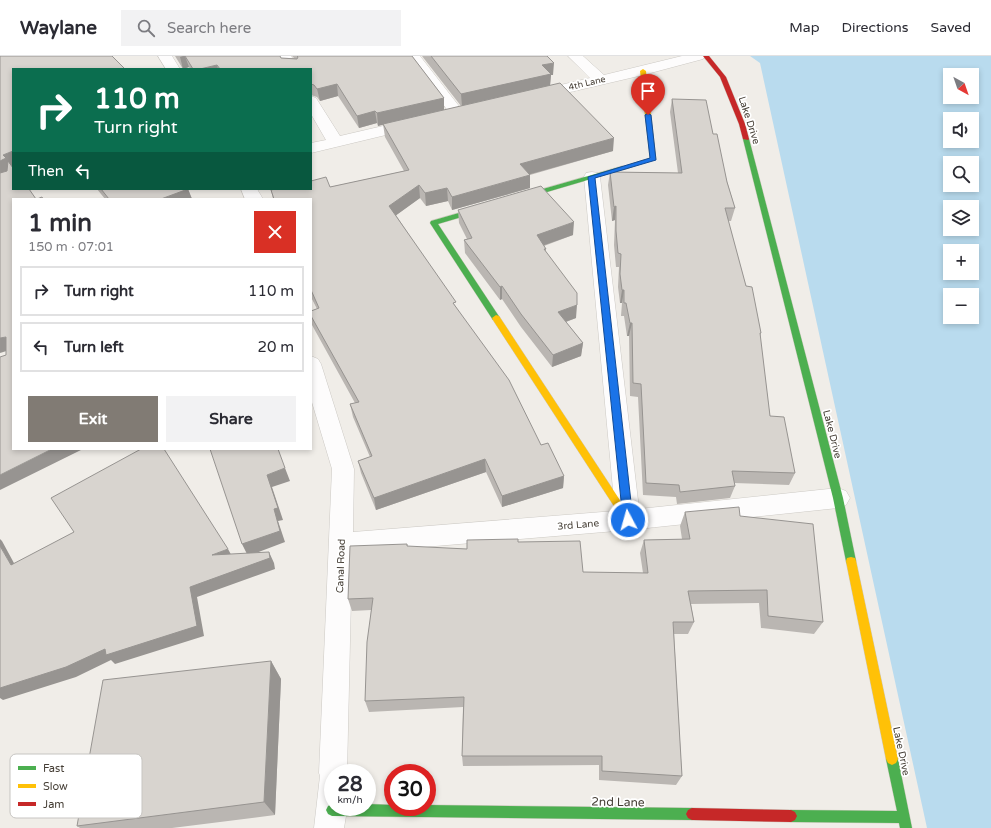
<!DOCTYPE html>
<html lang="en">
<head>
<meta charset="utf-8">
<style>
	body { margin:0; font-family:"Varela Round",sans-serif; background:#f2f2f3; color:#2b2b33; height:100vh; display:flex; flex-direction:column; font-size:15px; white-space:nowrap }
	* { box-sizing:border-box; margin:0 }
	p { font-size:13px; color:#7c7c81 }
	.icon { flex:none; width:22px; height:22px; fill:none; stroke:currentColor; stroke-width:2; stroke-linecap:round; stroke-linejoin:round }
	.map { position:relative; flex:1; overflow:hidden }
	.sheet { position:absolute; left:12px; top:142px; width:300px; height:252px; display:flex; flex-direction:column; background:#fff; border-radius:0px; box-shadow:0 2px 6px #0003 }
	.sheet>* { flex:none }
	.hud { position:absolute; left:12px; top:12px; width:300px; height:122px; border-radius:0px; box-shadow:0 2px 6px #0003; background:#0b6e4f; color:#fff; overflow:hidden }
	.needle { width:26px; rotate:140deg }
	.tools { position:absolute; left:943px; top:12px; display:grid; gap:8px }
	.tools a { display:grid; place-items:center; width:36px; height:36px; border-radius:0px; background:#fff; box-shadow:0 2px 6px #0003; font-size:20px }
	.speed { position:absolute; left:324px; top:708px; display:flex; gap:8px; font-size:20px; font-weight:700; text-align:center }
	.speed>* { display:grid; place-content:center; width:52px; height:52px; border-radius:50%; background:#fff; box-shadow:0 2px 6px #0003; line-height:1 }
	.speed small { font-size:10px; font-weight:400 }
	.speed .limit { border:6px solid #d22; background:#fff; color:#111 }
	.pin { position:absolute; display:grid; place-items:center; width:34px; height:34px; color:#fff; margin:-41px -17px; border-radius:50% 50% 50% 0; rotate:-45deg; box-shadow:0 0 4px #0007 }
	.pin .icon { rotate:45deg }
	.me { position:absolute; width:44px; margin:-22px; rotate:354deg; stroke-linejoin:round; filter:drop-shadow(0 0 3px #0008) }
	.turn { display:flex; align-items:center; gap:14px; height:84px; padding:0 16px; font-size:18px }
	.turn .icon { width:52px; height:52px; stroke-width:2.5 }
	.turn b { display:block; font-size:28px; line-height:34px }
	.then { display:flex; align-items:center; height:38px; padding:0 16px; background:#0003; gap:8px; font-size:15px }
	.round { display:grid; place-items:center; flex:none; width:42px; height:42px; border-radius:0px; background:#f2f2f3 }
	.head { display:flex; align-items:center; justify-content:space-between; height:68px; padding:0 16px }
	h1 { font-size:24px; font-weight:700; line-height:30px }
	.cta { display:flex; gap:8px; margin-top:auto; padding:8px 16px }
	.cta a { flex:1; height:46px; border-radius:0px; background:#817b74; color:#fff; font-size:16px; font-weight:700; line-height:46px; text-align:center }
	.cta a+a { background:#f2f2f3; color:#2b2b33 }
	ul { padding:0; list-style:none }
	li { display:flex; align-items:center; gap:12px; height:50px; margin:0 8px 6px; padding:0 8px; border:2px solid #e1e1e2; border-radius:0px }
	li div { flex:1 }
	li b { display:block; font-size:15px }
	li em { font-style:normal }
	header { display:flex; align-items:center; gap:24px; box-sizing:border-box; height:56px; padding:0 20px; background:#fff; border-bottom:1px solid #e1e1e2 }
	header strong { font-size:19px }
	nav { display:flex; gap:22px; margin-inline-start:auto; font-size:14px }
	.search { width:280px; height:36px; background:#f2f2f3; display:flex; align-items:center; gap:10px; box-sizing:border-box; padding:0 14px; border-radius:0px; color:#7c7c81; font-size:15px }
	.map>svg:first-child { display:block }
</style>
</head>
<body>
<header>
<strong>Waylane</strong>
<div class="search"><svg class="icon" aria-label="search" viewBox="0 0 24 24"><circle cx="10" cy="10" r="6"/><path d="M15 15l6 6"/></svg>Search here</div>
<nav><a>Map</a><a>Directions</a><a>Saved</a></nav>
</header>
<div class="map">
<svg width="991" height="772" viewBox="0 0 991 772">
	<rect width="100%" height="100%" fill="#f0ede8"/>
	<path fill="#b9dbee" fill-rule="evenodd" d="M750 0H991V772H927L760 7ZM950 19H972V41H950ZM950 63H972V85H950ZM950 107H972V129H950ZM950 151H972V173H950ZM950 195H972V217H950ZM950 239H972V261H950Z"/>
	<g fill="none" stroke-linecap="round" stroke-linejoin="round">
		<g stroke="#ccc9c4" stroke-width="1">
			<path id="street" d="M158 0H172L180 13H166Z
				M277 0H291L299 13H285Z
				M406 0H420L462 54 465 57 462 60 457 62 452 60Z
				M568 0H583L604 19 682 0H705L703 3 643 19 536 44 531 42 528 39 531 36 590 22Z
				M311 40 316 42 340 80 413 63 419 65 421 68 419 71 311 97V87L326 84 311 58Z
				M592 116 598 117 600 121 639 453 838 432 846 435 850 442 846 449 838 452 628 474 352 497 347 717H333V751H347V754L344 772H314L320 720 319 717 332 413 311 343V300L318 303 321 308 354 413 353 476 615 455 584 121 586 117Z
				M241 133H257L263 143H245Z"/>
		</g>
		<g stroke="#cfcabf" stroke-width="1">
			<path id="fast" d="M746 81 749 83 843 442 856 505 855 508 851 509 847 508 846 505 833 442 743 83Z
				M623 110 625 111V113L438 168 500 262 499 264H493L430 167 431 165Z
				M892 697 896 699 898 703 912 772H900L899 767 791 766 787 764 785 760 787 756 791 754 897 755 886 703 888 699Z
				M332 748 333 751H367V748L393 749V751H427V749L692 752 696 754 698 758 696 762 692 764 332 760 328 758 326 754 328 750Z"/>
		</g>
		<g stroke="#cfcabf" stroke-width="1">
			<path id="slow" d="M643 13 646 15 656 103 623 114 621 113V111L650 102 640 15Z
				M496 259 499 260 631 461 633 464 631 467 628 468 625 467 493 264 492 262Z
				M851 501 855 502 856 505 898 703 896 707 892 709 888 707 886 703 846 505 847 502Z"/>
		</g>
		<g stroke="#cfcabf" stroke-width="1">
			<path id="jam" d="M703 0H709L726 21 745 68 749 83 748 84 743 83 739 68 720 21Z
				M692 752 791 754 795 756 797 760 795 764 791 766 692 764 688 762 686 758 688 754Z"/>
		</g>
		<use href="#street" fill="#fdfcfc" fill-rule="evenodd"/>
		<use href="#fast" fill="#4caf50" fill-rule="evenodd"/>
		<use href="#slow" fill="#ffc107" fill-rule="evenodd"/>
		<use href="#jam" fill="#c62828" fill-rule="evenodd"/>
	</g>
	<path fill="#bab6b2" d="M175 0H280L281 2H294L292 0H412L444 42V54L461 50 422 0H547L553 19H551L550 29 613 95 530 119V132L452 154 448 145 426 150 420 142 396 159 456 251 541 389 564 420 563 432 502 451 486 416 376 454 361 417 358 405 370 401 353 361 350 348 355 347 312 269 311 265V255L317 253 311 241V143H273L271 134 330 131 404 115 385 81 383 68 378 70 377 67 359 72 338 40 320 45 317 41 311 39V13H190L189 11 183 13Z
		M672 43 713 78 735 152 731 165H728L746 230 761 277 760 281 770 360 795 417 789 429 734 427 735 430 730 442 677 448 676 441 643 439 638 341 630 340 629 280H627L624 260H621L622 247H620L618 231 619 211H616L614 189 615 164 612 165 608 129 610 116 678 117 670 56Z
		M97 133H188L192 143H105Z
		M458 154 573 179 544 190 546 193V196L576 262 566 266 583 287 581 300 552 311 521 271 502 243 500 244 465 197 464 184 467 183 459 167Z
		M685 456 740 460 823 566 814 578 761 572 759 547 691 548 694 566 688 578H674L682 720 676 729 599 724V709L463 710 462 700 463 651 369 656 365 645 371 554 352 555 348 543 407 488 408 491 467 493 518 486 583 516 643 517 640 497 644 484 682 483 680 470Z
		M271 605 281 623 275 759 172 772H80L77 770Z"/>
	<path fill="#979491" d="M183 0H185L189 11 183 13 180 1Z
		M554 7 553 19H551L550 30 462 50 461 38 542 9Z
		M217 9 218 13H200Z
		M337 28 338 40 320 45 317 33Z
		M444 42V54L378 70 377 57Z
		M375 55 377 67 359 72 357 60Z
		M614 82 613 95 520 121V108Z
		M13 95V110L11 111 13 115 0 119V105L3 99Z
		M530 119V132L452 154V141Z
		M419 129 420 142 391 163 389 150Z
		M447 132 448 145 426 150 425 137Z
		M188 133 192 143H161Z
		M616 150 615 164 612 165 614 151Z
		M574 166 573 179 536 192 537 179Z
		M502 230V243L500 244V231Z
		M622 234H624L622 247H620Z
		M577 249 576 262 557 269 558 256Z
		M630 267H632L629 280H627Z
		M6 281 13 293 0 297V282Z
		M583 287 581 300 552 311 553 299Z
		M52 393H83L0 434V419Z
		M485 403 486 416 376 454 374 442Z
		M285 412 290 425 272 431 283 464 278 465 285 486 248 500 242 488 274 453 267 419Z
		M564 420 563 432 502 451V440Z
		M0 483 2 485 21 520 11 509 0 490Z
		M228 493 234 504 212 499Z
		M269 496 274 507 275 513 197 541 204 580 115 608 111 604 76 621 3 644 0 642V632L190 531Z
		M271 605 281 623 275 759 264 746Z"/>
	<path fill="#d8d4cf" stroke="#979491" d="M0 0H112L125 13H13V95L3 99 6 102 0 105Z
		M185 0H280L281 2 297 3 298 1 297 0H412L444 42 377 57 375 55 357 60 337 28 317 33 314 29 311 28V13H220L217 9 200 13H193Z
		M431 0H547L554 7 542 9 551 18 461 38Z
		M560 27 614 82 520 108 530 119 452 141 447 132 425 137 419 129 389 150 456 246 453 247 509 324 541 389 548 387 564 420 502 440 485 403 374 442 358 405 372 400 350 348 359 346 311 260V255L319 252 311 234V143H274L271 134 275 133H311V125L326 121 330 131 409 114 383 68Z
		M672 43 706 44 713 78H717L727 126 735 152H725L746 230 752 231 761 277H760L770 360 784 361 795 417 732 415 735 430 680 436 679 429 646 427 641 328 633 327 632 267H630L626 247H624V234H622L620 218 621 198 618 197 616 175V150L614 151 610 116 682 117Z
		M8 105 13 112V133H29L36 143H13V393H52L0 419V301L6 299V281L0 282V117L7 115Z
		M541 130 574 166 537 179 546 193H544L577 237V249L558 256 583 287 553 299 521 258 502 230 500 231 464 184 472 182 458 154Z
		M101 133H188L161 143H109Z
		M42 141 43 143H37Z
		M141 393H164L228 493 212 499 269 496 270 502 190 531 197 570 106 599 105 593 66 611 0 632V490L11 509 74 476 51 442Z
		M210 393H278L285 412 267 419 278 452 274 453 280 475 242 488Z
		M739 451 740 460 813 468 823 566 768 560 767 534 688 535 694 566H673L682 720 602 715V700H462L464 641 365 645 367 586 373 542 348 543 350 490 407 488V490L467 493V484L518 483V486L580 485 583 516 648 517 644 484 690 483 685 456Z
		M271 605 264 746 77 770 103 624Z"/>
	<path fill="#1a73e8" stroke="#114b97" d="M648 57 651 59 656 104 595 122 633 464 631 467 628 468 625 467 623 464 588 121 650 102 645 59Z"/>
	<g text-anchor="middle" stroke-width="3.5" stroke-linejoin="round" paint-order="stroke">
		<g font-size="9" fill="#453e35" stroke="#fff">
			<text transform="translate(587 27) rotate(-13)" y="3">4th Lane</text>
		</g>
		<g font-size="10" fill="#453e35" stroke="#fff">
			<text transform="translate(750 64) rotate(72)" y="4">Lake Drive</text>
			<text transform="translate(833 378) rotate(76)" y="4">Lake Drive</text>
			<text transform="translate(578 468) rotate(-5)" y="4">3rd Lane</text>
			<text transform="translate(340 510) rotate(-88)" y="4">Canal Road</text>
			<text transform="translate(902 695) rotate(78)" y="4">Lake Drive</text>
		</g>
		<g font-size="12" fill="#453e35" stroke="#fff">
			<text transform="translate(618 746) rotate(1)" y="4">2nd Lane</text>
		</g>
	</g>
	<rect x="10" y="698" width="132" height="64" rx="6" fill="#fff" stroke="#c7c5c2" stroke-width="1"/>
	<rect x="18" y="710" width="18" height="4" fill="#4caf50"/>
	<rect x="18" y="728" width="18" height="4" fill="#ffc107"/>
	<rect x="18" y="746" width="18" height="4" fill="#c62828"/>
	<g font-size="11" fill="#453e35">
		<text x="43" y="716">Fast</text>
		<text x="43" y="734">Slow</text>
		<text x="43" y="752">Jam</text>
	</g>
</svg>
<div class="tools">
<a><svg class="needle" viewBox="-14 -14 28 28"><path d="M0-13l5 13h-10z" fill="#e53935"/><path d="M0 13l5-13h-10z" fill="#7c7c81"/></svg></a>
<a><svg class="icon" aria-label="sound" viewBox="0 0 24 24"><path d="M4 9h4l5-4v14l-5-4H4zM17 9q2 3 0 6"/></svg></a>
<a><svg class="icon" aria-label="search" viewBox="0 0 24 24"><circle cx="10" cy="10" r="6"/><path d="M15 15l6 6"/></svg></a>
<a><svg class="icon" aria-label="layers" viewBox="0 0 24 24"><path d="M12 4l9 5-9 5-9-5zM3 14l9 5 9-5"/></svg></a>
<a>+</a>
<a>−</a>
</div>
<div class="speed"><div>28<small>km/h</small></div><div class="limit">30</div></div>
<div class="pin" style="left:648px;top:59px;background:#d93025"><svg class="icon" aria-label="arrive" viewBox="0 0 24 24"><path d="M6 21V4h12l-3 4 3 4H6"/></svg></div>
<svg class="me" style="left:628px;top:464px" viewBox="-20 -20 40 40"><circle r="17" fill="#1a73e8" stroke="#fff" stroke-width="3"/><path d="M0-11L8 9 0 5-8 9z" fill="#fff"/></svg>
<div class="hud">
<div class="turn"><svg class="icon" aria-label="right" viewBox="0 0 24 24"><path d="M7 20v-9h11M14 6l5 5-5 5"/></svg><div><b>110 m</b>Turn right</div></div>
<div class="then">Then<svg class="icon" aria-label="left" viewBox="0 0 24 24"><path d="M17 20v-9H6M10 6l-5 5 5 5"/></svg></div>
</div>
<section class="sheet">
<div class="head"><div><h1>1 min</h1><p>150 m · 07:01</p></div><a class="round" style="background:#d93025;color:#fff"><svg class="icon" aria-label="close" viewBox="0 0 24 24"><path d="M6 6l12 12M18 6L6 18"/></svg></a></div>
<ul>
<li><svg class="icon" aria-label="right" viewBox="0 0 24 24"><path d="M7 20v-9h11M14 6l5 5-5 5"/></svg><div><b>Turn right</b></div><em>110 m</em></li>
<li><svg class="icon" aria-label="left" viewBox="0 0 24 24"><path d="M17 20v-9H6M10 6l-5 5 5 5"/></svg><div><b>Turn left</b></div><em>20 m</em></li>
</ul>
<div class="cta"><a>Exit</a><a>Share</a></div>
</section>
</div>
</body>
</html>
